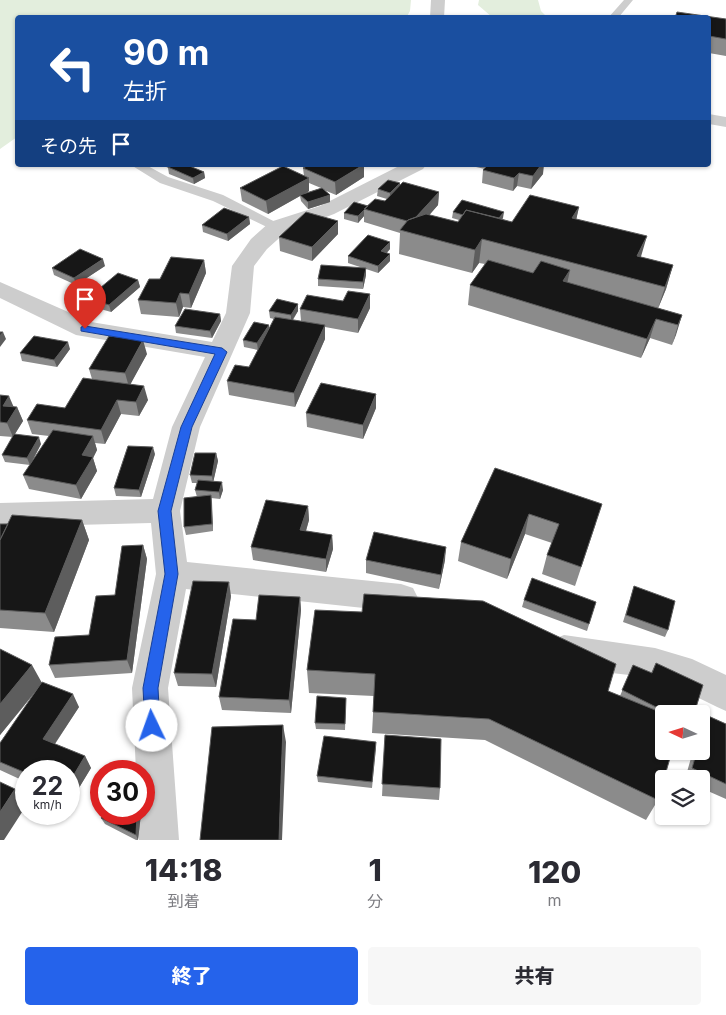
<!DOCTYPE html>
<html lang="ja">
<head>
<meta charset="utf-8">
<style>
	body { margin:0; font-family:Inter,"Noto Sans JP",sans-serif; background:#f7f7f7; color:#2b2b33; height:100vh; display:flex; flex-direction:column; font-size:19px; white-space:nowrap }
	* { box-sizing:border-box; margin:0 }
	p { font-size:16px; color:#7c7c81 }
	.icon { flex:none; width:28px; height:28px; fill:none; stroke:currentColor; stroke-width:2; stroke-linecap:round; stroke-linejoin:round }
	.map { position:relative; height:840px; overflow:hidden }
	.sheet { display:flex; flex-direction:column; background:#fff; flex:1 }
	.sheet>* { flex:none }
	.guide { position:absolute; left:15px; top:15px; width:696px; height:152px; border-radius:5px; box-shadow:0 1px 4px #0004; background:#1a4fa0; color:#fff; overflow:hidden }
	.needle { width:32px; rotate:274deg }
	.tools { position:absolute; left:655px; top:705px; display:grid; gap:10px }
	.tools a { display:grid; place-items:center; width:55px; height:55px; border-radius:5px; background:#fff; box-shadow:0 1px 4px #0004; font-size:25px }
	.speed { position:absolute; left:15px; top:760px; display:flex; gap:10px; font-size:25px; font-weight:700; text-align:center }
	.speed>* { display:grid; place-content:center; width:65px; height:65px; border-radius:50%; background:#fff; box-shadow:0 1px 4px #0004; line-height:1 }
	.speed small { font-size:12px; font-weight:400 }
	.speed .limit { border:8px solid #d22; background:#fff; color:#111 }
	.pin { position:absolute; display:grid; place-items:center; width:42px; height:42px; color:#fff; margin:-51px -21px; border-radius:50% 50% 50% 0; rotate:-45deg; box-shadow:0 0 5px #0007 }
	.pin .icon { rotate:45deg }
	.me { position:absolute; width:55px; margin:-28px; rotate:357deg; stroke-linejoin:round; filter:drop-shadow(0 0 4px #0008) }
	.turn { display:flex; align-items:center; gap:18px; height:105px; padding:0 25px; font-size:22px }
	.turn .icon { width:65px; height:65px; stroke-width:2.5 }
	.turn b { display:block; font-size:35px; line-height:42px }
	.then { display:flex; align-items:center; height:48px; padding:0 25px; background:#0003; gap:10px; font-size:19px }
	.eta { display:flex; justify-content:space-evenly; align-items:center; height:85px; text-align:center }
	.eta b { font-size:30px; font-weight:800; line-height:35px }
	.cta { display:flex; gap:10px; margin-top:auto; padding:10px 25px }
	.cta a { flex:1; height:58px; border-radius:5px; background:#2563eb; color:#fff; font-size:20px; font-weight:800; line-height:58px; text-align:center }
	.cta a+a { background:#f7f7f7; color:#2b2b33 }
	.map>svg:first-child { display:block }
</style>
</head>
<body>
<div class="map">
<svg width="726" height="840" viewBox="0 0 726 840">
	<rect width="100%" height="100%" fill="#fff"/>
	<path fill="#e3eedd" d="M0 0H411L410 11 406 18H18L17 137 0 149Z
		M479 0H538L541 11 547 17H492L478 5Z"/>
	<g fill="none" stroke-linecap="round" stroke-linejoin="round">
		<path fill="#cdcdcd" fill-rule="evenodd" d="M624 0H633L618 18H608Z
			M131 165H146L168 177 223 195 285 227 283 230H273L213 201 160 183Z"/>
		<path fill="#cdcdcd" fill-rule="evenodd" d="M431 0H445L444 18H430Z
			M709 114 726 117V127L709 124Z
			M401 165H426L423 169 334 214 286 232 267 249 254 266 250 313 200 427 180 511 187 562 401 584 413 588 418 598 413 608 401 612 186 589 168 688 179 840H139L137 814H144V771H136L132 688 156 574 151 523 0 527V503L153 499 172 427 205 357 76 335 0 298V282L91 322 212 342 226 313 232 266 251 239 270 222 320 206Z
			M564 635 655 648 692 659 726 675V711C702 701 681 686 655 680 621 671 585 674 552 662L547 651 552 640Z"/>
	</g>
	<path fill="#8b8b8b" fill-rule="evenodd" d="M709 18 726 19V56L709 53Z
		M163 165H187L204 172 205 178 194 184 169 174 168 168Z
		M364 165V177L336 195 324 190 330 195V202L308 209 301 201 300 196 268 214 242 201 240 188 304 176 303 168ZM309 183 321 188 306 193 309 191Z
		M467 165H488L543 174 531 189 517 186 513 191 482 183 483 170 485 169Z
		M400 183V185L439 192 438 205 429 215 458 222 459 220 452 218 453 212 503 218 502 219 512 222 579 207 576 219 641 257 673 265 666 289 658 308 682 315 672 345 650 338 641 358 468 305 470 285 485 264 479 263 472 273 399 254 400 233 364 222V216L358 223 344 219V213L385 201 387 199 377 196 378 189Z
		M249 217 250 224 228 241 203 232 202 225Z
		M338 234 312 261 280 251 279 237Z
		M390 249 387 253 390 261 378 273 366 269V275L363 289 318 286V279L363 268 348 263V256Z
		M204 260 206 273 191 308 183 307 179 317 141 314 138 300 160 279Z
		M105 266 76 285 54 275 52 268Z
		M138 280 140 287 111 312 90 306 88 298Z
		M298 304V311L293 320 301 321 300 309 370 308 358 333 325 327V339L295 407 229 395 227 381 249 367 258 350 244 347 243 340 269 329 274 319 270 318 269 311Z
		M220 314 221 321 212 338 176 333 175 326Z
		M70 349 57 367 22 361 20 353Z
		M147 354 130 384 148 400 139 416 121 414 105 444 95 443 97 450 93 458 97 471 81 499 29 489 23 475 30 465 5 462 2 455 13 437 0 436V395L14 407H17L23 421 15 434 41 444 33 460 49 436 32 434 27 420 65 408 92 379 89 369Z
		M376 408 363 439 307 427 306 413Z
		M216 453 218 461 213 482 223 490 220 499 211 498 213 531 186 535 184 527 197 497 195 490 197 483H192L190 475Z
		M155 454 141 497 116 496 114 488Z
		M495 468 596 523 575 586 542 574 547 555 552 543 525 534 507 579 458 561 461 542Z
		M308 506 309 520 306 531 332 535 333 549 326 572 253 560 251 547Z
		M82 520 89 540 54 632 0 628V524Z
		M143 545 147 559 132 673 55 678 49 665 89 635 115 595Z
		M366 560H445L439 589 366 573Z
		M634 586 668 630 665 637 623 622Z
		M231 596 216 687 178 686 174 673Z
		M300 597 301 610 291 713 222 710 219 697 256 620Z
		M524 600 596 602 587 631 522 607Z
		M315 610 608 691 620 696 633 665 651 673 656 663 694 714H664L658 800 646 820 485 740 372 733 374 696 309 693 307 670Z
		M0 649 41 683 79 707 55 744 85 756 91 768 71 801 69 800V771H26V782L0 770V743L38 689 0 735Z
		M346 698 345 730 316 729 315 723Z
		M706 715 726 724V799L701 788V779H685L693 751H701V724Z
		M385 735 440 788 439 800 382 796Z
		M376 748 372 788 318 782 317 776Z
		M141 814 138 840H136L105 824 101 818Z"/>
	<path fill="#5d5d5d" d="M364 165V177L336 195 335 182Z
		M541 165H544L543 174 531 189 533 176Z
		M204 172 205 178 194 184 193 178Z
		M519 173 517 186 513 191 514 178Z
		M309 178V191L301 196 300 195V196L268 214 266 201Z
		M400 183V190L390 200V193Z
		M439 192 438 205 413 234 412 222Z
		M330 195V202L308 209V202Z
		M579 207 574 230 572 218Z
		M364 209V216L358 223V216Z
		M504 212 503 218 494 230 495 223Z
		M249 217 250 224 228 241 227 234Z
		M338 221V234L312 261V247Z
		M647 236 640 260 631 280 637 256Z
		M482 239 479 263 472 273 475 250Z
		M390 242V249L381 258V251Z
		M390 254V261L378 273V266Z
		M103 259 105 266 76 285 74 278Z
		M204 260 206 273 191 308 189 294Z
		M673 265 666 289 657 311 665 287Z
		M366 268V275L363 289V282Z
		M570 270 566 289 563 281Z
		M138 280 140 287 111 312 109 305Z
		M180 293 183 307 179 317 176 303Z
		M370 294V308L358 333V319Z
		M298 304V311L291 322V315Z
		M220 314 221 321 212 338 210 331Z
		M682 315 676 335 672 345 678 325Z
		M656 319 650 338 641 358 647 339Z
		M269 325V332L258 350 257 343Z
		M325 325V339L295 407 294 393Z
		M3 332 6 339 0 347V336Z
		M143 340 147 354 129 387 125 373Z
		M68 342 70 349 57 367 54 360Z
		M144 386 148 400 139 416 136 402Z
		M376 394V408L363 439V425Z
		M9 396 15 410 3 406Z
		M117 400 121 414 105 444 101 430Z
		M17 407 23 421 13 437 7 423Z
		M93 436 97 450 93 458 97 471 81 499 76 485 82 455Z
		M39 437 41 444 30 465 27 458Z
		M153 447 155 454 141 497 139 490Z
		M216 453 218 461 213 483 212 476Z
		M222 482 223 490 220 499 219 492Z
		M211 495 212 502 213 531 212 524Z
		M308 506 309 520 302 544 300 530Z
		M529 514 525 534 507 579 511 559Z
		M82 520 89 540 54 632 45 613Z
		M332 535 333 549 326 572V559Z
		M143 545 147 559 132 673 127 660Z
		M446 547 445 560 439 589 441 575Z
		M229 582 231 596 216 687 212 674Z
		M300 597 301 610 291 713 289 700Z
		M32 665 42 683 0 735V704Z
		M73 694 79 707 50 751 43 739Z
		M283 725 286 742 282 840H279Z
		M85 756 91 768 71 801 69 796V783Z
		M15 789 26 805V806L4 840H0V812Z
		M137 814H141L138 840 136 835Z"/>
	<path fill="#171717" stroke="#5d5d5d" d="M677 12 726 19V39L709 36V18H675Z
		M171 165H187L204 172 193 178 168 167Z
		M309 165H363L335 182 303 168Z
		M488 165H541L533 176 519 173 514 178 483 170Z
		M283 166 309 178 266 201 240 188Z
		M388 180 400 183 390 193 378 189Z
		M403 182 439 192 416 217 408 220 407 221 364 209 375 199 385 201Z
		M322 188 330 195 308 202 300 195Z
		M530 195 579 207 572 218 647 236 637 256 673 265 665 287 482 239 475 250 400 230 408 220 426 214 458 222 466 210 512 222Z
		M462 200 504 212 499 218 466 210 463 215 453 212Z
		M354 202 368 206 358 216 344 213Z
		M224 208 249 217 227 234 202 225Z
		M306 212 338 221 312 247 279 237Z
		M368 235 390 242 381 251 390 254 378 266 348 256Z
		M80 249 103 259 74 278 52 268Z
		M171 257 204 260 189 294 180 293 176 303 138 300 149 279H160Z
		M488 260 533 273 541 261 570 270 563 281 682 315 678 325 656 319 647 339 470 285Z
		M321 265 366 268 363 282 318 279Z
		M118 273 138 280 109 305 88 298Z
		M348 291 370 294 358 319 300 309 307 295 343 301Z
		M277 299 298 304 291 315 269 311Z
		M185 309 220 314 210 331 175 326Z
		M275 317 325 325 294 393 227 381 235 365 249 367Z
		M254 322 269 325 257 343 243 340Z
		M0 332H3L0 336Z
		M34 336 68 342 54 360 20 353Z
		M109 336 143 340 125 373 89 369Z
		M83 378 144 386 136 402 117 400 101 430 27 420 37 404 65 408Z
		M321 383 376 394 363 425 306 413Z
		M0 395 9 396 3 406 17 407 7 423 0 422Z
		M53 430 93 436 82 455 93 457 76 485 23 475Z
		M14 434 39 437 27 458 2 455Z
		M128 446 153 447 139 490 114 488Z
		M195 453H216L212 476 190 475Z
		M495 468 602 504 581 567 547 555 559 524 529 514 511 559 461 542Z
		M198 480 222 482 219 492 195 490Z
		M211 495 212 524 184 527V498Z
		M266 500 308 506 300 530 332 535 326 559 251 547Z
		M12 515 82 520 45 613 0 610V540Z
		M0 524H8L0 540Z
		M374 532 446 547 441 575 366 560Z
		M143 545 127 660 49 665 55 637 89 635 96 596 115 595 122 546Z
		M532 578 596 602 589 624 524 600Z
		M193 581 229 582 212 674 174 673Z
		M634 586 675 601 668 630 626 615Z
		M364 594 483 601 616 664 608 691 665 714H664V751H672L658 800 489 719 373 712 375 674 307 670 315 610 362 612Z
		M259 595 300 597 289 700 219 697 233 619 256 620Z
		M0 649 32 665 0 704Z
		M656 663 703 685 694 714H670L622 690 633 665 652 673Z
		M42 682 73 694 43 739 85 756 69 783V771H26V773L0 762V743Z
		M317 696 346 698 345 724 315 723Z
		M706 715 726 724V784L692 768 697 751H701V735Z
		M283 725 279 840H200L212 727Z
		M385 735 441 739 440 788 382 784Z
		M324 736 376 742 372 782 317 776Z
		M0 782 15 789 0 812Z
		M104 814H137L136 835 101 818Z"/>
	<path fill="#2563eb" stroke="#184099" d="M85 326 222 348 227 352 192 427 171 511 178 574 158 688 160 726 158 731 152 733 147 731 145 726 143 688 165 574 158 511 181 427 215 354 81 331V327Z"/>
</svg>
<div class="tools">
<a><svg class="needle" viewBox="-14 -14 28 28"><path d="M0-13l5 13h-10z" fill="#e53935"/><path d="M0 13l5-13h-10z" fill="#7c7c81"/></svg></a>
<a><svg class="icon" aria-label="layers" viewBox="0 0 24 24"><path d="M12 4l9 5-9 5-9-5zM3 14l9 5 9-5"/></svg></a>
</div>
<div class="speed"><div>22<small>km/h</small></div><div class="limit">30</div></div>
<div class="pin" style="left:85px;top:329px;background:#d93025"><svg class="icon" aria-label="arrive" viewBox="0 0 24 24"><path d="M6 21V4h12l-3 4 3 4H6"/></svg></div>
<svg class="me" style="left:152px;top:726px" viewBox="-20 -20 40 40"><circle r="19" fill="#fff"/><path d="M0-13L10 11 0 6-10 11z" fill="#2563eb"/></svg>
<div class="guide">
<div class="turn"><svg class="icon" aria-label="left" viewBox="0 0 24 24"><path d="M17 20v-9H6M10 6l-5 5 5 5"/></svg><div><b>90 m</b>左折</div></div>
<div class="then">その先<svg class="icon" aria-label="arrive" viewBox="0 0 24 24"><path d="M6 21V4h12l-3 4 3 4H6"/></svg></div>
</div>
</div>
<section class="sheet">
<div class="eta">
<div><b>14:18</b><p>到着</p></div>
<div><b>1</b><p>分</p></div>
<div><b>120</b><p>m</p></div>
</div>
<div class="cta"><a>終了</a><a>共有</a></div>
</section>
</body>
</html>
